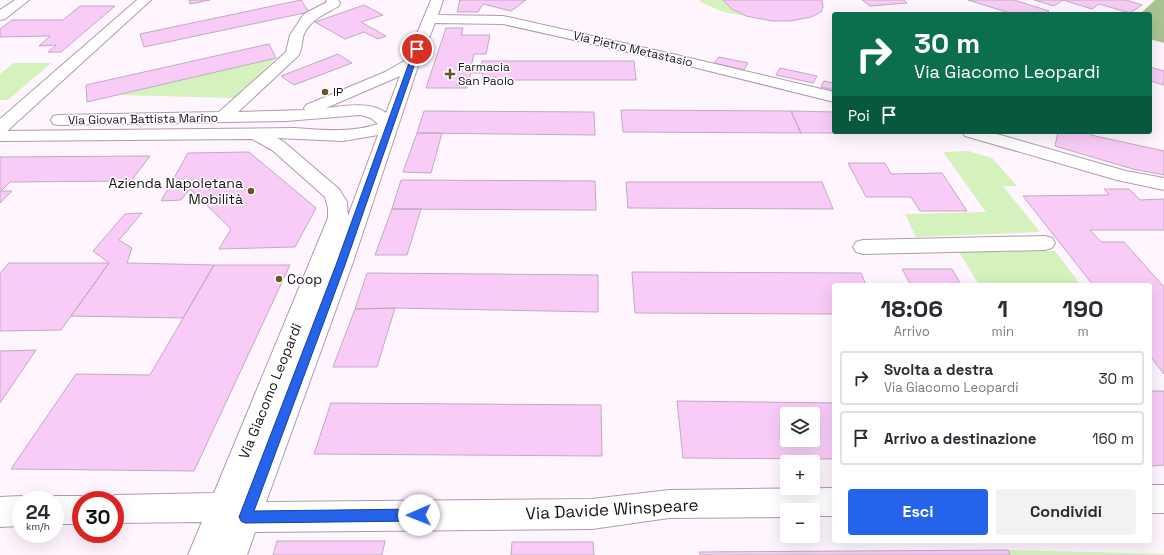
<!DOCTYPE html>
<html lang="it">
<head>
<meta charset="utf-8">
<style>
	body { margin:0; font-family:"Space Grotesk",sans-serif; background:#f2f2f3; color:#2b2b33; height:100vh; display:flex; flex-direction:column; font-size:15px; white-space:nowrap }
	* { box-sizing:border-box; margin:0 }
	p { font-size:13px; color:#7c7c81 }
	.icon { flex:none; width:22px; height:22px; fill:none; stroke:currentColor; stroke-width:2; stroke-linecap:round; stroke-linejoin:round }
	.map { position:relative; flex:1; overflow:hidden }
	.drawer { position:absolute; left:832px; top:283px; width:320px; height:260px; display:flex; flex-direction:column; background:#fff; border-radius:4px; box-shadow:0 4px 16px #0002 }
	.drawer>* { flex:none }
	.top-card { position:absolute; left:832px; top:12px; width:320px; height:122px; border-radius:4px; box-shadow:0 4px 16px #0002; background:#0b6e4f; color:#fff; overflow:hidden }
	.controls { position:absolute; left:780px; top:407px; display:grid; gap:8px }
	.controls a { display:grid; place-items:center; width:40px; height:40px; border-radius:4px; background:#fff; box-shadow:0 4px 16px #0002; font-size:20px }
	.speed { position:absolute; left:12px; top:491px; display:flex; gap:8px; font-size:20px; font-weight:700; text-align:center }
	.speed>* { display:grid; place-content:center; width:52px; height:52px; border-radius:50%; background:#fff; box-shadow:0 4px 16px #0002; line-height:1 }
	.speed small { font-size:10px; font-weight:400 }
	.speed .limit { border:6px solid #d22; background:#fff; color:#111 }
	.pin { position:absolute; display:grid; place-items:center; width:34px; height:34px; color:#fff; margin:-17px; border:2px solid #fff; border-radius:50%; box-shadow:0 1px 4px #0007 }
	.me { position:absolute; width:44px; margin:-22px; rotate:269deg; stroke-linejoin:round; filter:drop-shadow(0 0 3px #0008) }
	.turn { display:flex; align-items:center; gap:14px; height:84px; padding:0 16px; font-size:18px }
	.turn .icon { width:52px; height:52px; stroke-width:2.5 }
	.turn b { display:block; font-size:28px; line-height:34px }
	.then { display:flex; align-items:center; height:38px; padding:0 16px; background:#0003; gap:8px; font-size:15px }
	.eta { display:flex; justify-content:space-evenly; align-items:center; height:68px; text-align:center }
	.eta b { font-size:24px; font-weight:700; line-height:28px }
	.action { display:flex; gap:8px; margin-top:auto; padding:8px 16px }
	.action a { flex:1; height:46px; border-radius:4px; background:#2563eb; color:#fff; font-size:16px; font-weight:700; line-height:46px; text-align:center }
	.action a+a { background:#f2f2f3; color:#2b2b33 }
	ul { padding:0; list-style:none }
	li { display:flex; align-items:center; gap:12px; height:54px; margin:0 8px 6px; padding:0 8px; border:2px solid #e1e1e2; border-radius:4px }
	li div { flex:1 }
	li b { display:block; font-size:15px }
	li em { font-style:normal }
	.map>svg:first-child { display:block }
</style>
</head>
<body>
<div class="map">
<svg width="1164" height="555" viewBox="0 0 1164 555">
	<rect width="100%" height="100%" fill="#fef5fe"/>
	<path fill="#d5f1bc" d="M700 0H723L732 9 746 16 723 12 700 2Z
		M276 58 234 98 119 95Z
		M14 63H51L8 100H0V74Z
		M968 151 992 158 1017 186H1003L1040 232 916 237 905 214 986 212 943 152Z
		M1055 251 1081 285H979L959 252Z
		M1008 550 1164 554V555H1010Z"/>
	<path fill="#aac491" d="M1155 0H1164V43L1150 39V14H1140Z"/>
	<path fill="#f9ccf8" stroke="#bfabbf" fill-rule="evenodd" d="M189 0H210L190 4Z
		M301 0 309 12 144 47 140 34Z
		M460 0H526L511 11 483 4 478 12H457Z
		M723 0H822L823 7 821 12 811 17 790 21H772L746 16 732 9Z
		M862 0H904L907 3 870 6Z
		M968 0H1014L1049 11 1044 14H1013Z
		M1034 0H1126L1142 5 1130 13 1099 4 1092 9 1063 0 1054 6Z
		M364 5 383 15 361 22 386 36 378 39 364 32 345 39 315 22Z
		M80 6H115L61 52H48L56 45 39 46 50 36 0 37V29L12 20H63Z
		M446 28H463L461 35H490L486 54H474L471 67H481L482 61H634L636 80H482L483 73H471L467 88H426Z
		M269 44 276 58 87 102 86 85Z
		M338 54 352 63 294 85 281 76Z
		M719 57 748 63 744 70 714 63Z
		M1150 67 1164 71V85L1150 81Z
		M780 68 817 76 813 83 776 75Z
		M824 81 834 83V90L821 87Z
		M621 110 791 111 801 133 623 132Z
		M424 111 594 112 595 135 417 133Z
		M791 111 834 112V132L888 133H801Z
		M1058 132H1092L1091 135 1164 151V175L1133 169 1055 146Z
		M417 133H442L431 173 403 172Z
		M249 152 316 208 295 247 219 249 231 229 190 189 181 200 161 201 188 153Z
		M150 156 131 181 10 182 1 191H12L0 203V157Z
		M848 163H885L891 174 942 173 967 211H920L911 197H866Z
		M401 180 595 181 596 210 392 209Z
		M626 182H822L833 209 628 208Z
		M1104 189H1129L1140 200 1164 199V230H1090L1101 242H1124L1164 287V374L1150 356V285H1093L1023 196 1109 195Z
		M392 209H421L407 255H375Z
		M142 213 119 240 132 248 127 263 214 265 183 318 71 316 109 263 93 251 125 214Z
		M9 263H109L61 330 0 331V273Z
		M214 265H290L194 471 11 469 76 374 150 375Z
		M902 269H952L961 285H911Z
		M632 272 861 273 866 285H834V314L635 313Z
		M367 273 598 275V312L395 308 355 309Z
		M395 308 377 367H333L355 309Z
		M36 350 0 403V351Z
		M1150 391H1164V465L1150 466Z
		M677 401 834 403V459L683 458ZM787 414H813V440H787Z
		M331 403 601 405 602 456 314 454Z
		M277 541H385L382 555H273Z
		M512 542H593L594 555H511Z
		M1008 550 1010 555H700L699 552Z"/>
	<g fill="none" stroke-linecap="round" stroke-linejoin="round">
		<g stroke="#af9bae" stroke-width="2">
			<path id="minor" d="M15 0H29L5 19 0 20V10Z
				M326 0H338L340 3 339 6C325 14 311 19 304 34 301 41 303 50 298 56L238 112 305 110 304 108 306 105 385 72 406 60 431 0H443L438 15 503 16 677 55 834 92V102L677 63 503 24 435 23 419 63 352 265 266 502 592 499 669 490 834 488V516H813V510H787V517L669 518 592 529 255 532 247 555H188L202 522 115 523V500H104L115 495 214 493 328 218V208L325 197 272 150 252 139 0 141V131L295 128C323 130 351 133 378 124L371 118 360 115 286 121 59 125 53 124 51 120 53 116 59 115 219 112 286 52 290 35 304 14 327 2ZM400 76 386 113C372 101 343 106 326 108ZM378 135 348 216 347 202 339 189 284 142 277 138 343 141Z
				M962 132H990L1126 171 1164 178V190L1117 180 965 136Z
				M1045 236 1052 238 1055 243 1052 248 1045 250 863 254 856 252 853 247 856 242 863 240Z
				M1150 485H1164V513H1150Z
				M21 496 30 500H21V526L0 527V497Z
				M55 496H81L92 500H81V524H55V500H44Z"/>
		</g>
		<g stroke="#af9bae" stroke-width="2">
			<path id="major" d="M137 0H151L6 132 0 133V119Z"/>
		</g>
		<use href="#minor" fill="#fff" fill-rule="evenodd"/>
		<use href="#major" fill="#fff" fill-rule="evenodd"/>
	</g>
	<path fill="#2563eb" stroke="#184099" d="M417 47 420 49 345 265 254 511 419 509 423 511 425 515 423 520 419 521 245 523 241 521 239 517 336 265 414 49Z"/>
	<g fill="#6c5424" stroke="#fff" stroke-width="1.5">
		<path d="M448 68h4v4h4v4h-4v4h-4v-4h-4v-4h4z"/>
		<circle cx="325" cy="92" r="4"/>
		<circle cx="251" cy="191" r="4"/>
		<circle cx="279" cy="279" r="4"/>
	</g>
	<g text-anchor="middle" stroke-width="3" stroke-linejoin="round" paint-order="stroke">
		<g font-size="12" fill="#1a121a" stroke="#fff">
			<text transform="translate(633 49) rotate(13)" y="4">Via Pietro Metastasio</text>
			<text transform="translate(143 119) rotate(-1)" y="4">Via Giovan Battista Marino</text>
		</g>
		<g font-size="12" fill="#1a121a" stroke="#fff" text-anchor="start">
			<text x="458" y="71">Farmacia<tspan x="458" dy="14">San Paolo</tspan></text>
			<text x="333" y="96">IP</text>
		</g>
		<g font-size="14" fill="#1a121a" stroke="#fff" text-anchor="end">
			<text x="243" y="188">Azienda Napoletana<tspan x="243" dy="16">Mobilità</tspan></text>
			<text x="287" y="284" text-anchor="start">Coop</text>
		</g>
		<g font-size="14" fill="#1a121a" stroke="#fff">
			<text transform="translate(270 391) rotate(-68)" y="5">Via Giacomo Leopardi</text>
		</g>
		<g font-size="17" fill="#1a121a" stroke="#fff">
			<text transform="translate(612 509) rotate(-3)" y="6">Via Davide Winspeare</text>
		</g>
	</g>
</svg>
<div class="controls">
<a><svg class="icon" aria-label="layers" viewBox="0 0 24 24"><path d="M12 4l9 5-9 5-9-5zM3 14l9 5 9-5"/></svg></a>
<a>+</a>
<a>−</a>
</div>
<div class="speed"><div>24<small>km/h</small></div><div class="limit">30</div></div>
<div class="pin" style="left:417px;top:49px;background:#d93025"><svg class="icon" aria-label="arrive" viewBox="0 0 24 24"><path d="M6 21V4h12l-3 4 3 4H6"/></svg></div>
<svg class="me" style="left:419px;top:515px" viewBox="-20 -20 40 40"><circle r="19" fill="#fff"/><path d="M0-13L10 11 0 6-10 11z" fill="#2563eb"/></svg>
<div class="top-card">
<div class="turn"><svg class="icon" aria-label="right" viewBox="0 0 24 24"><path d="M7 20v-9h11M14 6l5 5-5 5"/></svg><div><b>30 m</b>Via Giacomo Leopardi</div></div>
<div class="then">Poi<svg class="icon" aria-label="arrive" viewBox="0 0 24 24"><path d="M6 21V4h12l-3 4 3 4H6"/></svg></div>
</div>
<section class="drawer">
<div class="eta">
<div><b>18:06</b><p>Arrivo</p></div>
<div><b>1</b><p>min</p></div>
<div><b>190</b><p>m</p></div>
</div>
<ul>
<li><svg class="icon" aria-label="right" viewBox="0 0 24 24"><path d="M7 20v-9h11M14 6l5 5-5 5"/></svg><div><b>Svolta a destra</b><p>Via Giacomo Leopardi</p></div><em>30 m</em></li>
<li><svg class="icon" aria-label="arrive" viewBox="0 0 24 24"><path d="M6 21V4h12l-3 4 3 4H6"/></svg><div><b>Arrivo a destinazione</b></div><em>160 m</em></li>
</ul>
<div class="action"><a>Esci</a><a>Condividi</a></div>
</section>
</div>
</body>
</html>
